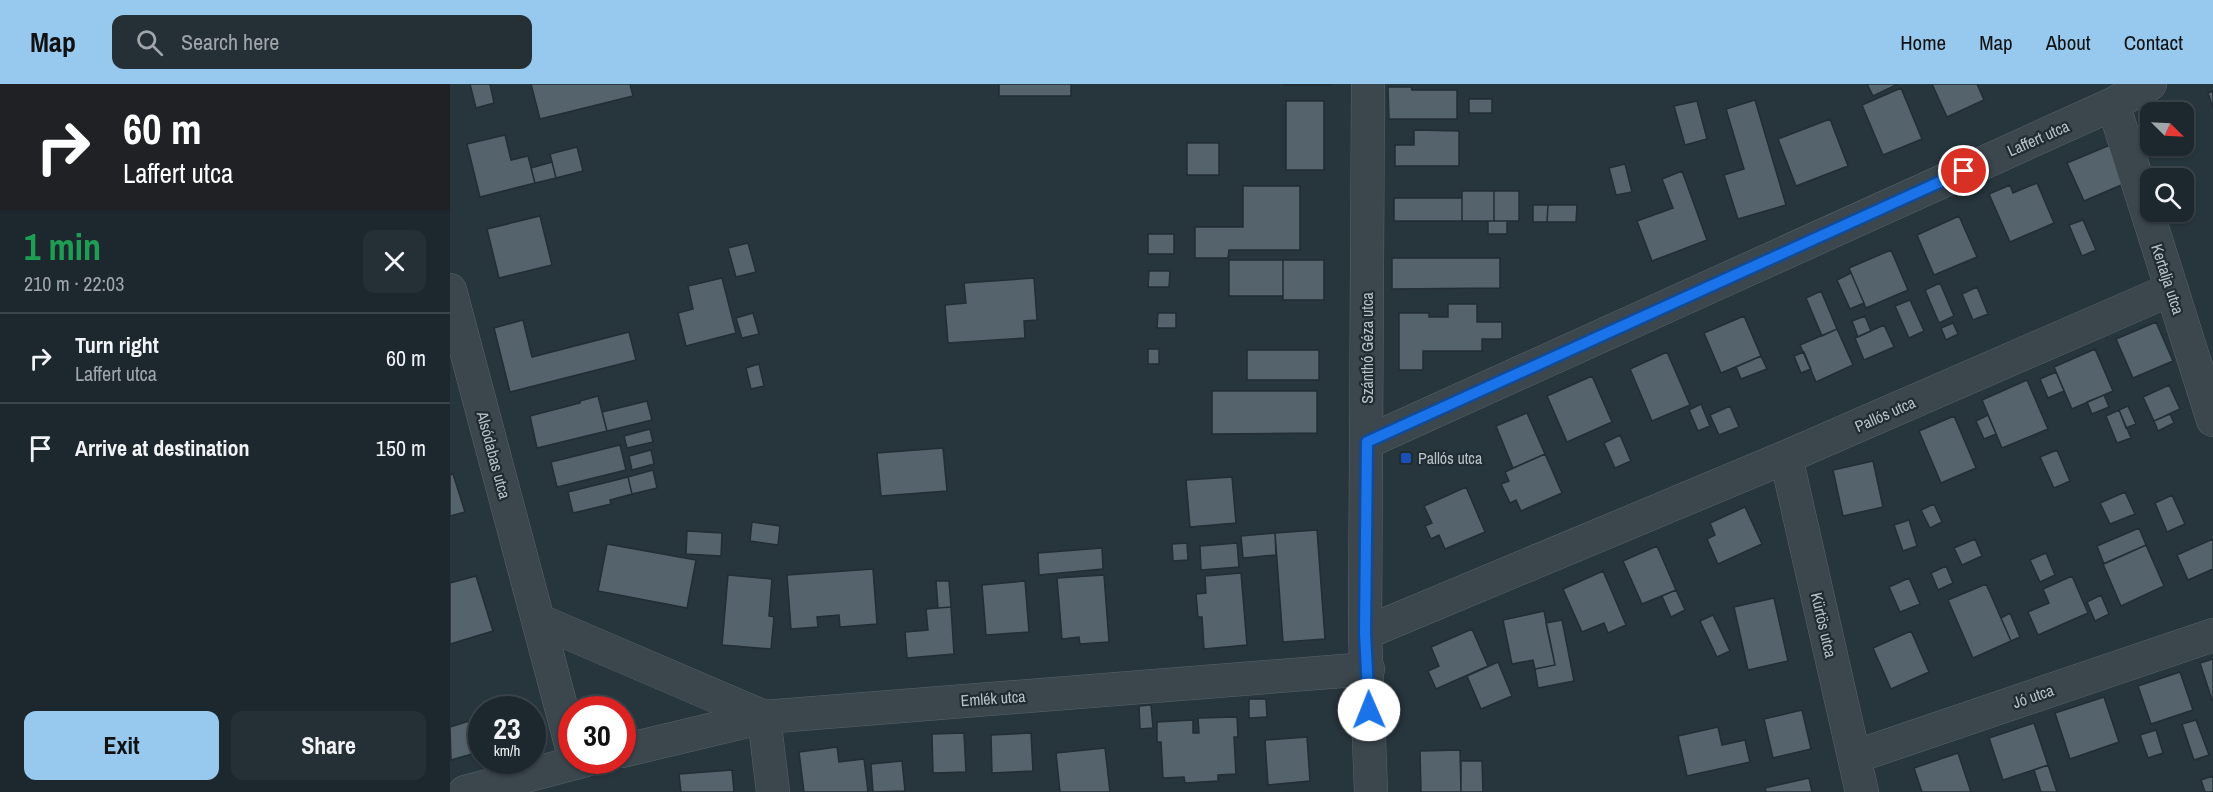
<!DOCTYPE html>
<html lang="en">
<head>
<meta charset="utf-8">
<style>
	body { margin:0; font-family:"Archivo Narrow",sans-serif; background:#253036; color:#f1f3f6; height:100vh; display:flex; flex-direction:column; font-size:22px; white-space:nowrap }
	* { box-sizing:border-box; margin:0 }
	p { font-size:20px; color:#a0a6aa }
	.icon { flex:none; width:33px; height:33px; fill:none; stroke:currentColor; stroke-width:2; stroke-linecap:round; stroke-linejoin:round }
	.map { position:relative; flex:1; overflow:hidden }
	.details { display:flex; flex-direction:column; background:#1d282e; width:450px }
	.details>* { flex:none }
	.banner { background:#202124; color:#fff; overflow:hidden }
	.needle { width:39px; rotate:114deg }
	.tools { position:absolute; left:1690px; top:18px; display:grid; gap:12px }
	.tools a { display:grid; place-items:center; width:54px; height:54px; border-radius:12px; background:#1d282e; box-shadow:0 2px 4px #0004,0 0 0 2px #3b444a; font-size:30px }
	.speed { position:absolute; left:18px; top:612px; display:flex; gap:12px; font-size:30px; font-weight:700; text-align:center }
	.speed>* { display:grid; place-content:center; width:78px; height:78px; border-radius:50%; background:#1d282e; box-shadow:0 2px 4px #0004,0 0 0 2px #3b444a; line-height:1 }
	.speed small { font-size:15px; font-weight:400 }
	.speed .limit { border:9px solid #d22; background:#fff; color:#111 }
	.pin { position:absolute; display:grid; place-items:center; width:51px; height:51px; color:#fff; margin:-26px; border:3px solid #fff; border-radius:50%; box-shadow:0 2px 6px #0007 }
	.me { position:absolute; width:66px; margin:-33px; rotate:359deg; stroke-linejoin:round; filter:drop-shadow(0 0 4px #0008) }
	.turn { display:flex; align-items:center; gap:21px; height:126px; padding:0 24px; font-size:27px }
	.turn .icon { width:78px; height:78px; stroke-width:2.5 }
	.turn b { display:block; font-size:42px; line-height:51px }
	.round { display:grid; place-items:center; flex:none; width:63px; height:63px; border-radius:12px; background:#253036 }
	.headline { display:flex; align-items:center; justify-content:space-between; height:102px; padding:0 24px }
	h1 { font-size:36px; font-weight:800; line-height:45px; color:#1e9e55 }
	.action { display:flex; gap:12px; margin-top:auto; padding:12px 24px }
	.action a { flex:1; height:69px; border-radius:12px; background:#97c9ee; color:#111; font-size:24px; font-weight:800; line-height:69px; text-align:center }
	.action a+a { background:#253036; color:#f1f3f6 }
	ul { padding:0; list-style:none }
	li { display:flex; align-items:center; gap:18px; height:90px; padding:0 24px; border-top:2px solid #3b444a }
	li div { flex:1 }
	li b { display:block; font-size:22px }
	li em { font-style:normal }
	header { display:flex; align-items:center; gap:36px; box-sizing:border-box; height:84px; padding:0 30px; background:#97c9ee; color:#111 }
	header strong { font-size:28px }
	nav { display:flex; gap:33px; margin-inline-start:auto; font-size:21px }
	.search { width:420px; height:54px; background:#253036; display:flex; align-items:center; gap:15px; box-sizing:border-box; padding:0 21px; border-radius:12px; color:#a0a6aa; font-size:22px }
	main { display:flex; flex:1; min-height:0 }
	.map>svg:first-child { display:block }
</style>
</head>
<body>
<header>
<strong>Map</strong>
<div class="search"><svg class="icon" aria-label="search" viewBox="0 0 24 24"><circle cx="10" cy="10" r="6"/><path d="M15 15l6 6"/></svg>Search here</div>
<nav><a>Home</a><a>Map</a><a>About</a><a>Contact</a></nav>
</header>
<main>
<section class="details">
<div class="banner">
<div class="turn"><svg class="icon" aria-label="right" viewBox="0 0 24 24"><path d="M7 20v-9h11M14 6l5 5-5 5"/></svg><div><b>60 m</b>Laffert utca</div></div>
</div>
<div class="headline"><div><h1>1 min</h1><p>210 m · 22:03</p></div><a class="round"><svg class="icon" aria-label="close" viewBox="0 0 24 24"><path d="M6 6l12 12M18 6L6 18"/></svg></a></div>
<ul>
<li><svg class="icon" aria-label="right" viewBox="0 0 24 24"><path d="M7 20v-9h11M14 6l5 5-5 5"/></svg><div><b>Turn right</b><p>Laffert utca</p></div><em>60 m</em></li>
<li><svg class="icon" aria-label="arrive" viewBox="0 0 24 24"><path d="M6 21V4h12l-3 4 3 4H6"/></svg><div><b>Arrive at destination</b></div><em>150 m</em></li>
</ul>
<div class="action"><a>Exit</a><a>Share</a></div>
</section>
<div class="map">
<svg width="1763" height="708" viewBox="0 0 1763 708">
	<rect width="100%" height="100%" fill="#27353d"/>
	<path fill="#55636c" stroke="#222d34" stroke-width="1.5" d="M20 0H40L44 19 26 24Z
		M81 0H180L183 12 90 35Z
		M549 0H621V12H549Z
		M834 0H881V1H834Z
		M1417 0H1448L1423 12Z
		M1482 0H1527L1534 16 1497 33Z
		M938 3H961L962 6H1007V35H939Z
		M1451 4 1472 55 1433 71 1412 21Z
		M1763 7V24L1758 9Z
		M1019 15H1042V29H1019Z
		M1305 16 1336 121 1288 135 1274 91 1294 85 1276 25Z
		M836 17H874V86H836Z
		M1247 17 1257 55 1235 61 1224 22Z
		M1380 35 1398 82 1346 102 1328 55Z
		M964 46 1009 47V82H945V61H964Z
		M55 51 61 76 78 72 85 99 30 113 17 60Z
		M737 59H769V91H737Z
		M1660 61 1676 99 1634 117 1617 79Z
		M127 63 133 87 106 94 100 70Z
		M102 78 106 94 85 99 81 84Z
		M1175 80 1182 108 1166 111 1159 84Z
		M1232 87 1257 156 1202 177 1187 137 1223 124 1212 95Z
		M1587 99 1604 139 1560 158 1539 110 1560 101 1563 109Z
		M793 102H850V166H779L778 174H745V143H793Z
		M1012 107H1044V137H1012Z
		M1044 107H1069V137H1044Z
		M944 114H1012V137H944Z
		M1083 121H1098L1097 138H1083Z
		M1098 121H1127L1126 138H1097Z
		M90 132 102 181 49 194 37 145Z
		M1509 132 1527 173 1484 191 1467 151Z
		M1633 136 1646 166 1632 172 1619 141Z
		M1038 137H1057V150H1038Z
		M698 150H724V170H698Z
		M298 159 306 188 286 193 278 164Z
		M1441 166 1458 206 1416 224 1399 184Z
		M942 174H1050V204L942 205Z
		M779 176H833V212H779Z
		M833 176H874V216H833Z
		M699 187H720L719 203H698Z
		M1401 189 1414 219 1400 225 1387 196Z
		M272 194 286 249 236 262 228 229 243 225 238 202Z
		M584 194 587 236 574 237 575 254 498 259 495 221 516 219 514 199Z
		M1490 199 1504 232 1489 239 1475 206Z
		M1527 203 1538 230 1523 236 1512 210Z
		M1371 207 1387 245 1372 252 1356 214Z
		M1460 216 1474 247 1459 254 1445 222Z
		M998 220H1027V238H1052V255H1032V267H973V286H949V229H979V233H998Z
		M303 229 309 250 292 254 286 234Z
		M708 229H726V244H707Z
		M1294 232 1311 272 1271 289 1254 249Z
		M1415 232 1421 247 1408 253 1402 237Z
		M73 236 82 273 179 248 186 276 60 308 44 244Z
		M1706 238 1723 277 1683 294 1666 255Z
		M1503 239 1508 250 1496 256 1491 244Z
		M1434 241 1444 263 1414 276 1405 254Z
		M1387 245 1403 281 1366 298 1350 261Z
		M698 265H709V280H698Z
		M1645 265 1663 307 1622 325 1604 283Z
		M797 266H869V296H797Z
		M1217 268 1240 321 1202 337 1180 285Z
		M1354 268 1361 285 1351 289 1344 272Z
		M1311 272 1317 285 1291 295 1286 283Z
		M309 280 314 302 301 305 296 284Z
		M1606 288 1614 307 1598 314 1590 295Z
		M1142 292 1162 338 1117 358 1097 312Z
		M1577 296 1598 345 1552 364 1532 316Z
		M1719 301 1730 325 1704 337 1693 313Z
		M762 307H867V349L762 350Z
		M1654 311 1659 323 1642 330 1637 318Z
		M148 312 157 347 87 364 80 332 130 319V317Z
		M197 317 202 336 157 347 152 328Z
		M1251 320 1260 342 1248 347 1239 326Z
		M1280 322 1289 343 1269 351 1260 331Z
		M1678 322 1686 340 1676 344 1669 326Z
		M1669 326 1681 354 1667 359 1656 332Z
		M1077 329 1095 370 1063 384 1046 342Z
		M1720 330 1724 339 1708 347 1704 337Z
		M1538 331 1546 350 1534 355 1526 337Z
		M1504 332 1526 384 1491 399 1469 347Z
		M200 345 203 358 177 364 174 352Z
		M1170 351 1181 377 1165 384 1154 359Z
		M170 361 176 386 107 403 101 378Z
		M493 364 497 407 431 412 427 369Z
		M201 366 204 380 182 386 179 372Z
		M1607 366 1620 397 1604 404 1590 373Z
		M1095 370 1112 409 1071 427 1066 416 1060 419 1051 400 1059 397 1055 388Z
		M1423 377 1433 423 1393 432 1383 386Z
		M203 386 207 404 182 410 178 393Z
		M3 390 15 428 0 432V391Z
		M178 393 182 410 160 416 161 420 123 429 118 408Z
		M782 393 786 439 740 443 736 396Z
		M1016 403 1035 448 995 465 989 451 981 455 975 442 982 439 974 422Z
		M1675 408 1685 430 1660 440 1650 419Z
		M1722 411 1735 440 1717 448 1705 419Z
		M1484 420 1492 438 1480 444 1471 426Z
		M1295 423 1312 460 1268 480 1257 455 1265 451 1260 439Z
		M1459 436 1467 462 1453 467 1444 441Z
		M302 438 330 442 328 461 300 457Z
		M1689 444 1696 461 1654 480 1647 462Z
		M867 446 875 555 833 558 825 449Z
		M237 447 272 449 271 472 236 470Z
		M825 449 826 471 793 474 791 452Z
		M1525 455 1532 472 1512 481 1504 464Z
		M1763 455V485L1738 496 1727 471Z
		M737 459 738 476 723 477 722 460Z
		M787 459 789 483 751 486 750 462Z
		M157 460 246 476 237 524 148 507Z
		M1696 461 1714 502 1671 522 1653 480Z
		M1207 462 1226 506 1192 520 1173 477Z
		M652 464 653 485 589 491 588 469Z
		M1596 469 1605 491 1590 498 1580 476Z
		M1496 482 1503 499 1488 506 1481 489Z
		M423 485 427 540 390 543 389 531 367 533 368 543 341 545 337 491Z
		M1153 487 1176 541 1158 549 1154 539 1132 548 1113 505Z
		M791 489 797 561 754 565 752 533H748L746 510 756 509 755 492Z
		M278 491 322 495 319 532 324 533 321 565 272 561Z
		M654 491 659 558 630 560 629 553 612 555 607 494Z
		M26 492 43 547 0 560V499Z
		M1622 492 1638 529 1588 551 1578 528 1599 519 1593 505Z
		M1459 494 1470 520 1450 528 1439 503Z
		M486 497H499L501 523 488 524Z
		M575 497 579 548 536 551 532 501Z
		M1536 500 1561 557 1523 574 1498 516Z
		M1226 506 1235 526 1221 533 1212 512Z
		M1651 511 1659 530 1645 537 1637 518Z
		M1324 514 1338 577 1298 586 1284 523Z
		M501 523 504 570 457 574 455 548 478 546 476 525Z
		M1094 527 1105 581 1085 585 1083 576 1062 580 1053 536Z
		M1560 529 1570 553 1561 557 1551 534Z
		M1263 531 1280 567 1267 573 1250 537Z
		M1112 536 1124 597 1088 604 1085 585 1105 581 1096 539Z
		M1022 545 1038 582 986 605 978 587 989 582 981 563Z
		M1461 547 1479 588 1441 605 1423 564Z
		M1763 575V616H1762L1750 579Z
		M1048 578 1062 612 1031 625 1017 592Z
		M1730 588 1743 626 1701 640 1688 602Z
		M57 613 61 626H35L34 620Z
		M1654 613 1669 658 1620 675 1605 629Z
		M799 615H816L817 633 799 634Z
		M701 621 703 644 690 645 689 622Z
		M1352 626 1361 665 1323 674 1314 635Z
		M32 633V667L1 676 0 643Z
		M787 633 788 653H784L786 690 768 691V697L735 699 734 693 713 694 711 658H707V638L743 636V649H749L748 634Z
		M1746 636 1759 671 1744 676 1732 640Z
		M1584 639 1598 681 1553 696 1539 654Z
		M1268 643 1272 661 1295 656 1300 678 1237 692 1228 652Z
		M1706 646 1713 669 1698 674 1690 651Z
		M514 649 516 688 483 689 482 650Z
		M581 649 583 687 542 689 541 651Z
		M857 653 860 697 818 701 815 656Z
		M387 663 389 678 414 675 418 708H354L349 668Z
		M655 664 660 708H610L606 669Z
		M1010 666 1011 708H971L970 667Z
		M1508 669 1521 708H1472L1464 684Z
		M452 677 455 707 423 708 421 680Z
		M1011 677H1032L1033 708H1011Z
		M1598 681 1607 708H1591L1584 686Z
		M282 686 284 708H231L229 690Z
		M1763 692V708H1755L1751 696Z
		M1359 694 1362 708H1316L1315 704Z"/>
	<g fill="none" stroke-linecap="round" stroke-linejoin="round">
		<g stroke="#59646b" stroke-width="34">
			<path id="minor" d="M918 0 915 549 921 708
				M1663 20 1763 336
				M0 206 122 664
				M917 358 1663 20 1700 0
				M1336 373 1412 708
				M88 536 314 633 323 708
				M915 549 1336 373 1722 205
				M172 667 314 633 918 585
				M1404 673 1763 551
				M15 708 136 676"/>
		</g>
		<use href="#minor" stroke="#3b464d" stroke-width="33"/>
	</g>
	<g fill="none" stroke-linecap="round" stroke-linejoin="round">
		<g stroke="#114b97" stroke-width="15">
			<path id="route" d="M919 626 915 549 917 358 1514 87"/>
		</g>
		<use href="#route" stroke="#1a73e8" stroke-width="10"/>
	</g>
	<rect fill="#1a4fb4" stroke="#202b32" stroke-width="2" x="950" y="368" width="12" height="12" rx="3"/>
	<g text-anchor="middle" stroke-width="4.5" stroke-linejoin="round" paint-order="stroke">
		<g font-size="16" fill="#b7c1c8" stroke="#202b32">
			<text transform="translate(1588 54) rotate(-24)" y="6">Laffert utca</text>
			<text transform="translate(1718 195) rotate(72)" y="6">Kertalja utca</text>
			<text transform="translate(917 264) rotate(-90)" y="6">Szánthó Géza utca</text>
			<text transform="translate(1435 330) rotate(-24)" y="6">Pallós utca</text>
			<text transform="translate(44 371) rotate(75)" y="6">Alsódabas utca</text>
			<text transform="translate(1374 541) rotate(77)" y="6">Kürtös utca</text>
			<text transform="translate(1583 612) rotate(-19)" y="6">Jó utca</text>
			<text transform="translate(543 614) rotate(-4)" y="6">Emlék utca</text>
		</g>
		<g font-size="16" fill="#b7c1c8" stroke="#202b32" text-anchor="start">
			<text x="968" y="380">Pallós utca</text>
		</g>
	</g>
</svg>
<div class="tools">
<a><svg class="needle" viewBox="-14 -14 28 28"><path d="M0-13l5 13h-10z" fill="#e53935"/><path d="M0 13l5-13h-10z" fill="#a0a6aa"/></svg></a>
<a><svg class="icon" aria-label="search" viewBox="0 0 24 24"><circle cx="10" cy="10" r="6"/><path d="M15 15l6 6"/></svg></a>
</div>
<div class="speed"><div>23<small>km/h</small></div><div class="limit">30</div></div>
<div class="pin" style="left:1514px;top:87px;background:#d93025"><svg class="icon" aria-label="arrive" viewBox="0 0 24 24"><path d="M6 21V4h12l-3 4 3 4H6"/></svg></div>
<svg class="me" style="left:919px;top:626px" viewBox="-20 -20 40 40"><circle r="19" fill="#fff"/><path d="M0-13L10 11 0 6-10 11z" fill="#1a73e8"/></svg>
</div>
</main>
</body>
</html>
